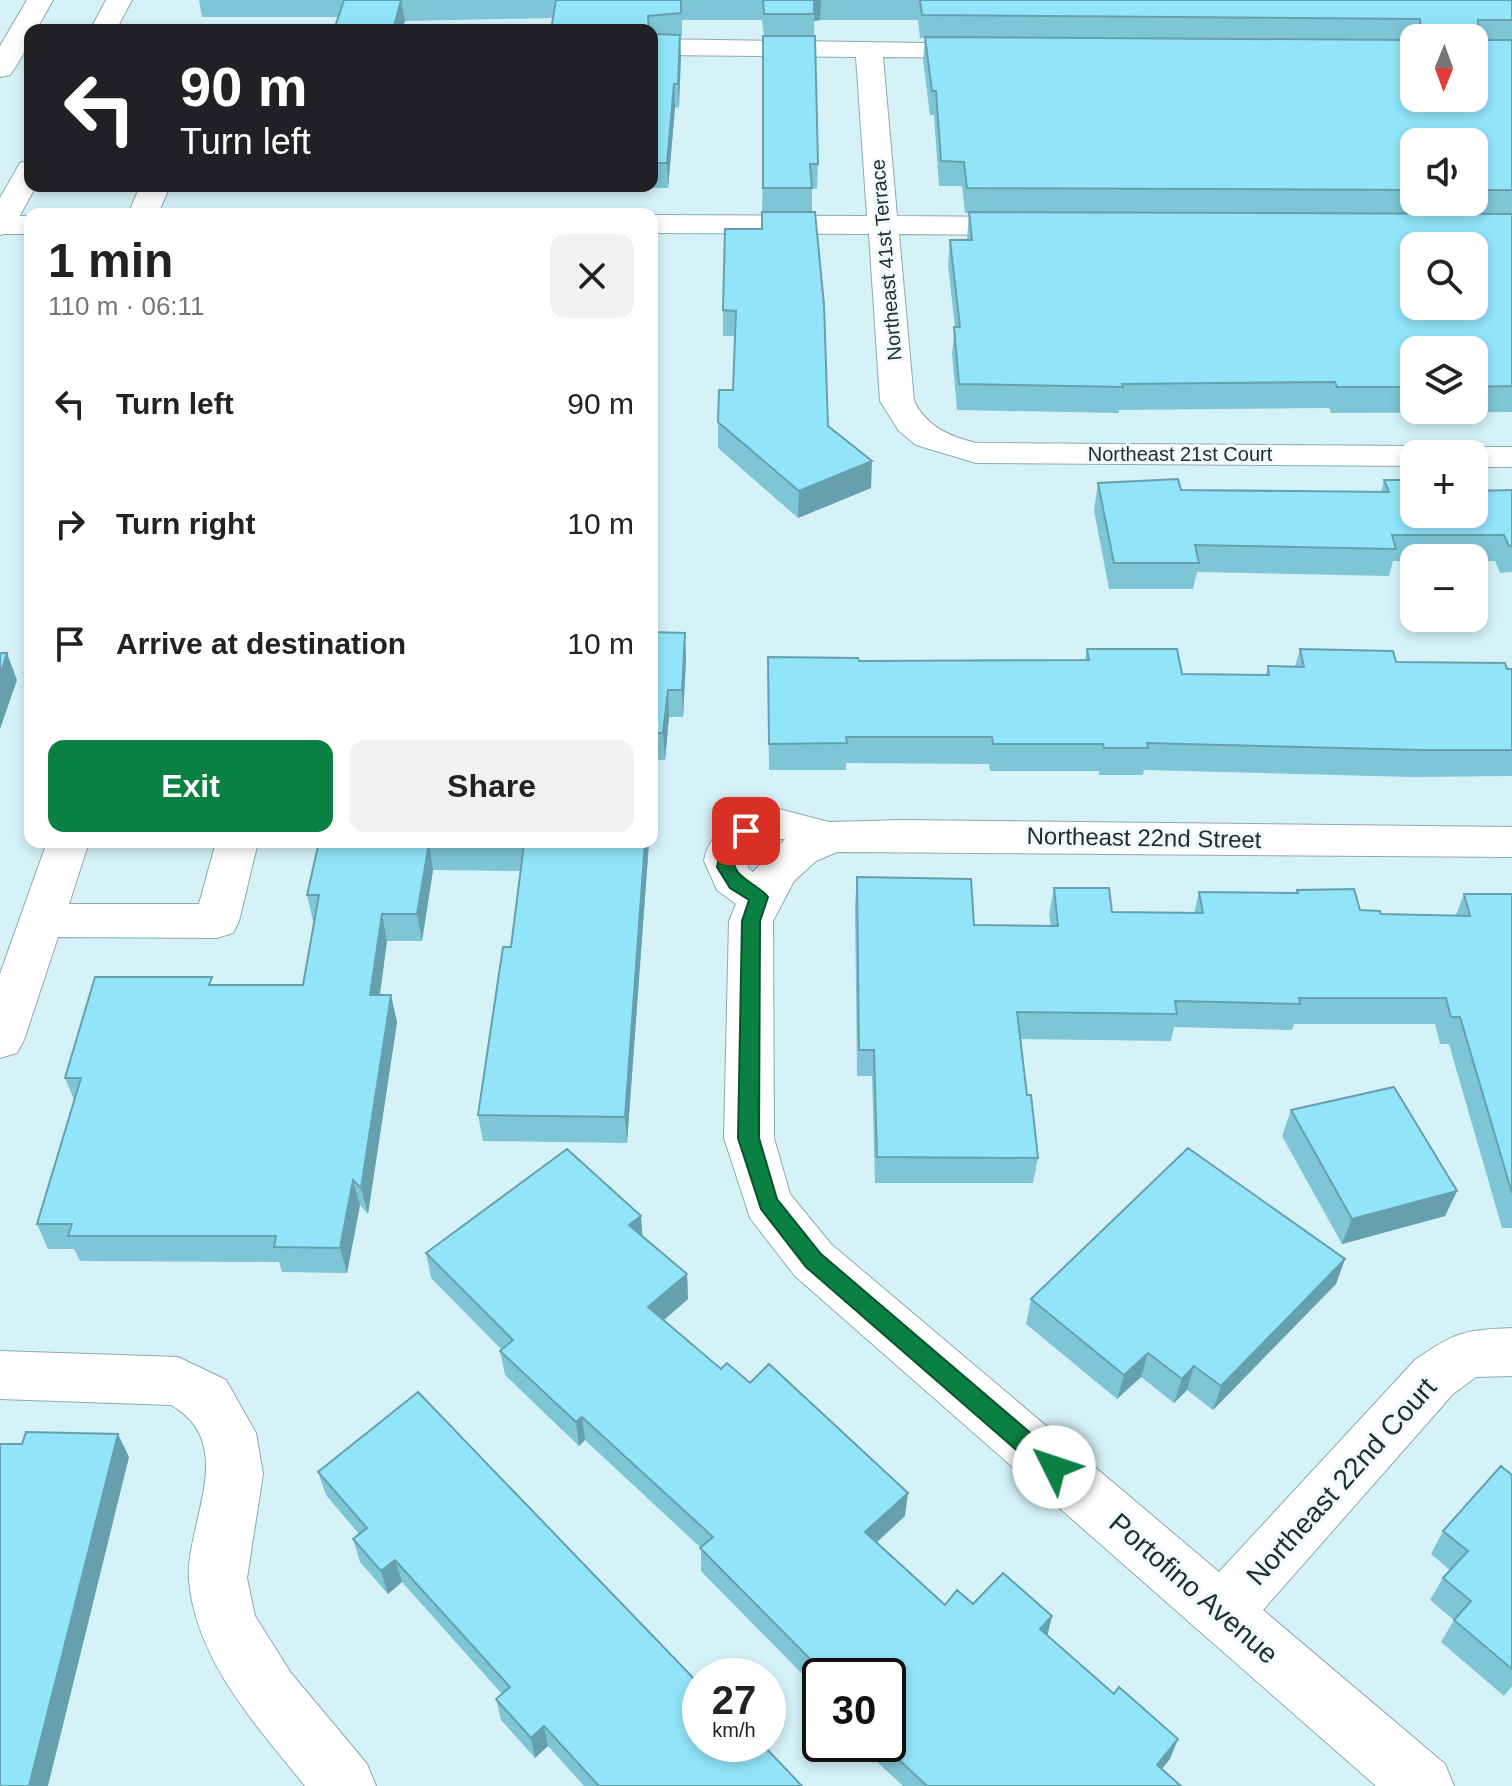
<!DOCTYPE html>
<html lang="en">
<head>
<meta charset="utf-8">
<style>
	body { margin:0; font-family:Arial,sans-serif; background:#f2f2f2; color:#222; height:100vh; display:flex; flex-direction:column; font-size:30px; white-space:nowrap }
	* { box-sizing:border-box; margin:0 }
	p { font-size:26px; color:#767676 }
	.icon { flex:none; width:44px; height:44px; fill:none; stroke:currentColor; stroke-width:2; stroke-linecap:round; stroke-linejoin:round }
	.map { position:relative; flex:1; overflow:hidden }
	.details { position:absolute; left:24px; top:208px; width:634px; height:640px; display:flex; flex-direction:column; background:#fff; border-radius:16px; box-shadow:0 4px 12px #0003 }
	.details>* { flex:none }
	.banner { position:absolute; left:24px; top:24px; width:634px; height:168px; border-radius:16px; box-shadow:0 4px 12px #0003; background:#202124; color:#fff; overflow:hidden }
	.needle { width:52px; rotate:181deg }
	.fabs { position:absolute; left:1400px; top:24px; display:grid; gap:16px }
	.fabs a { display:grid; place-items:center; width:88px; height:88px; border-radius:16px; background:#fff; box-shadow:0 4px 12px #0003; font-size:40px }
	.speed { position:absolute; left:682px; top:1658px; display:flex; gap:16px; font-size:40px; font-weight:700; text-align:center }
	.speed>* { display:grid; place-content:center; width:104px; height:104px; border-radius:50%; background:#fff; box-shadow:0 4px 12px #0003; line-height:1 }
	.speed small { font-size:20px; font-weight:400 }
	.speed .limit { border:4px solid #111; border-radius:12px; background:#fff; color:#111 }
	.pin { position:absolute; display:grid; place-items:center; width:68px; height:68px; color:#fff; margin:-34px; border-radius:16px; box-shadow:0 4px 12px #0006 }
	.me { position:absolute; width:88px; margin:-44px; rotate:311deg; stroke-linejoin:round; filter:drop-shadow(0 0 6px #0008) }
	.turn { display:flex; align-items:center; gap:28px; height:168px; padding:0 24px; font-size:36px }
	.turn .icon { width:104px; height:104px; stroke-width:2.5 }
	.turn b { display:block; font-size:56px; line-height:68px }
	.round { display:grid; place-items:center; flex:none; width:84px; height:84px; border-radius:16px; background:#f2f2f2 }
	.summary { display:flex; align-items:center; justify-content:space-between; height:136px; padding:0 24px }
	h1 { font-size:48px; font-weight:700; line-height:60px }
	.action { display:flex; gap:16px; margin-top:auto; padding:16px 24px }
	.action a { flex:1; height:92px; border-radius:16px; background:#0b8043; color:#fff; font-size:32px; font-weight:700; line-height:92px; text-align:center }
	.action a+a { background:#f2f2f2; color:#222 }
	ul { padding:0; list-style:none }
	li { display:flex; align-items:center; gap:24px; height:120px; padding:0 24px }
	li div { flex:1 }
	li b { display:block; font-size:30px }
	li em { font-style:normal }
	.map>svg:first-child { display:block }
</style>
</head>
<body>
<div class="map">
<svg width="1512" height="1786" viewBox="0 0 1512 1786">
	<rect width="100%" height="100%" fill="#d5f2f9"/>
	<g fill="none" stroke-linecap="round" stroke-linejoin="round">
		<g stroke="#8ea9b0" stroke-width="2">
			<path id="minor" d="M652 39 991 44 995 50 991 56 982 58 883 57 897 216 1030 217 1041 220 1045 226 1041 232 1030 235 899 234 914 401C927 427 949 436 976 443L1414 446 1426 449 1430 454H1414V466L976 463 916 445 899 431 880 401 869 234 652 233V215L867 216 856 57 652 55Z
				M140 186H170L158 214H128Z
				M0 216H30V234H0Z
				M1474 447H1512V467H1474V454H1459Z
				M775 808 829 822 903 820 1512 827V857L837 852 816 861 794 881 773 921 774 1138 790 1194 831 1244 1219 1572 1415 1360C1455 1332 1464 1330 1512 1328V1376L1476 1377 1453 1394 1263 1610 1445 1764 1454 1786H1376L795 1276 750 1218 724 1138 729 921 736 904 717 890 704 861C710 827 743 811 775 808ZM768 839H785L753 872 748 868V854Z
				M47 842H89L69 904H199L216 842H258L239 921 233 933 217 938 58 937 24 1040 17 1053 0 1058V974Z
				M0 1351 178 1357 226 1380 256 1433 263 1474 247 1578 255 1616 291 1673 367 1764 376 1786H305C257 1726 196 1661 189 1580 185 1524 240 1444 171 1405L0 1399Z"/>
		</g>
		<g stroke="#8ea9b0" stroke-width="2">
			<path id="major" d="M27 0H53L36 30H30C30 46 19 62 10 75L0 77V46Z
				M106 0H132L116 30H90Z
				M30 160V186H36L11 232 0 235V198L20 163Z"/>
		</g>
		<use href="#minor" fill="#fff" fill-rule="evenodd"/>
		<use href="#major" fill="#fff" fill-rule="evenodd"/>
	</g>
	<path fill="#7ec5d6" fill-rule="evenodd" d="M199 0H1512V412L1331 413 1329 408 1119 410V413L957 410 952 353 955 327 948 265 950 240H967L969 213H965L962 186H939L934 115H930L923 60 925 38H920L918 20H820L814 21 818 164 817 189 812 188V212L828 426 871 488 798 518 718 448V422L733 390 735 336H723V310L762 229 764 36 762 20H682V36H680L679 107 675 108 668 188 529 187V186H652V30H551L553 18 405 21 339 17H202ZM1414 38H1474L1414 98ZM1414 142H1474V202H1414ZM1414 350H1474V410H1414Z
		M1384 480 1414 514 1512 490V572L1500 573 1495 561H1474V558H1414V561H1393L1389 576 1197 572 1193 589H1109L1094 510 1098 483 1181 490 1381 492Z
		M652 632 685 633 686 660 683 717H669L665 760H655L652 795Z
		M1087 649 1182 674 1266 675 1268 666H1295L1300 649 1396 662 1512 669V776L1413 777 1144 770 1143 775H1099V771H990L989 764 846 763V770H769L768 657 859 661 1085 660Z
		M319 842H649L627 1143 483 1141 478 1115 511 947 521 871 433 870 422 941H387L380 995 397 1022 368 1214 360 1205 347 1273 282 1272 279 1262 80 1261 74 1249H48L37 1224 74 1100 65 1078 214 985H303L314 922 313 921 307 895Z
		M857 877 974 925 1051 926 1049 914 1054 888 1112 912 1194 913 1199 892 1296 893 1297 890 1360 910 1381 914 1456 915 1464 894H1512V1228H1502L1449 1044H1440L1435 1024H1294L1292 1030 1174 1027 1171 1041 1020 1039 1027 1095 1038 1158 1033 1183H875L872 1076H857L855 904Z
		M1291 1110 1457 1191 1445 1216 1342 1244 1282 1136Z
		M643 1237 687 1274 688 1299 664 1320 721 1369 905 1516 876 1542 945 1605 973 1604 1052 1616 1047 1635 1170 1759 1162 1769 1181 1786H903L858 1744H888L820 1676V1708L810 1699 811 1683 701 1571V1548L585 1440 579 1446 505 1375 500 1351 502 1350 431 1278 426 1253Z
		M1345 1259 1336 1284 1213 1410 1187 1390 1174 1403 1141 1377 1117 1399 1026 1324 1031 1299Z
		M318 1472 700 1744 802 1786H584L548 1746 535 1758 501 1720 496 1699 502 1694 402 1582 388 1594 360 1562 353 1539 359 1534 326 1495Z
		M1512 1475V1686L1504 1696 1441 1642 1454 1620 1430 1600 1443 1578 1450 1570 1431 1554 1443 1531Z"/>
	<path fill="#66a0ae" d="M401 0 405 21 402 30H393Z
		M814 0H821L820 20 814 21Z
		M680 35 681 58 679 107 678 84Z
		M674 84 675 108 668 188 667 163Z
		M872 461 871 488 798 518 799 491Z
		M685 633 686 660 683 717 682 690Z
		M7 653 17 680 0 729V675Z
		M668 690 669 717 665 760 663 733Z
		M653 733 655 760 652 795V749Z
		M645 842H649L627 1143 625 1117Z
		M429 843 433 870 422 941 417 914Z
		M382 914 387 941 376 1021 370 995Z
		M391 995 397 1022 368 1214 361 1188Z
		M353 1180 360 1205 347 1273 340 1248Z
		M1457 1191 1445 1216 1342 1244 1352 1219Z
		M641 1216 643 1242 629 1225Z
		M1345 1259 1336 1284 1213 1410 1221 1386Z
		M687 1274 688 1299 650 1332 648 1307Z
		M1148 1353 1141 1377 1117 1399 1124 1375Z
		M1194 1366 1187 1390 1174 1403 1182 1379Z
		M582 1417 585 1440 579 1446 576 1422Z
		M118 1434 129 1457 48 1786H29Z
		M908 1493 905 1516 863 1555 865 1532Z
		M395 1560 402 1582 388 1594 381 1571Z
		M1052 1616 1047 1637 1040 1629Z
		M544 1726 548 1746 535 1758 531 1738Z
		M1178 1739 1170 1759 1149 1784 1157 1765Z"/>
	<path fill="#92e5f9" stroke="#66a0ae" stroke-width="2" fill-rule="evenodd" d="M344 0H401L393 30H334Z
		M556 0H681V13L648 16 649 30H551Z
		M763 0H814V14H764Z
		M920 0H1512V20H1478V40H1512V190H1474V142H1414V190L967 188 964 162 941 161 936 91H932L925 37 1414 40V98H1474V38H1422L1420 19 922 15Z
		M652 34 680 35 678 84H674L667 163H652Z
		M763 36H815L818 164H810L812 188H763Z
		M762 212H815L824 305 828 426 872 461 799 491 718 422 719 390H733L736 311 723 310 725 229H762Z
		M969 212 1512 214V386L1474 387V350H1414V387H1337L1335 382 1122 384 1123 387 959 384 954 327H960L950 240H972ZM1414 246H1474V306H1414Z
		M1178 479 1181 490 1389 492 1384 480H1414V514H1474V491L1512 490V546H1509L1504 535H1392L1396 549 1195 545 1199 563H1114L1098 483Z
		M652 632 685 633 682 690H668L663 733H653L652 749Z
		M1087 649H1177L1182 674 1269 675 1268 666 1304 667 1300 649 1393 651 1396 662 1505 663 1507 669H1512V750H1422L1147 743 1148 748H1104L1103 744H993L992 737H846L847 743 769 744 768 657 858 658 859 661 1089 660Z
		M0 653H7L0 675Z
		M319 842H645L625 1117 478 1115 503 947H511L524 844 429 843 417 914H382L370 995H391L361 1188 353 1180 340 1248 274 1247 276 1236H68L72 1224H37L81 1078H65L95 977H212L209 985H303L319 895H307Z
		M857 877 971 879 974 925 1058 926 1054 888H1109L1112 912 1203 913 1199 892 1298 893 1297 890 1354 889 1360 910 1380 911 1381 914 1470 916 1464 894H1512V1193L1460 1017H1451L1446 998H1299L1300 1004 1175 1001 1177 1014 1017 1012 1027 1095H1031L1038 1158 877 1157 874 1050H859Z
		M1394 1087 1457 1191 1352 1219 1291 1110Z
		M1188 1148 1345 1259 1221 1386 1194 1366 1182 1379 1148 1353 1124 1375 1031 1299Z
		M567 1149 641 1216 629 1225 687 1274 648 1307 721 1369 727 1363 750 1383 769 1364 908 1493 865 1532 945 1605 957 1590 973 1604 1003 1573 1052 1616 1040 1629 1114 1694 1119 1687 1178 1739 1157 1765 1181 1786H927L882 1744H888V1676H820V1686L811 1678 820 1669 700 1548 713 1537 582 1417 576 1422 500 1351 513 1340 426 1253Z
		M418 1392 700 1685V1744H762L802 1786H599L544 1726 531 1738 496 1699 510 1687 395 1560 381 1571 353 1539 367 1528 318 1472Z
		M26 1432 118 1434 29 1786H0V1444H22Z
		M1501 1466 1512 1475V1669L1454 1620 1471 1601 1443 1578 1468 1551 1443 1531Z"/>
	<path fill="#0b8043" stroke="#07532c" stroke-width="2" d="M746 825 755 831C750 838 742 844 738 852 723 875 758 883 768 897L760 921 759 1138 777 1199 821 1254 1062 1460 1065 1467 1062 1475 1054 1478 1045 1475 806 1267 761 1209 738 1138 742 921 749 900 730 888 717 867 721 847Z"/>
	<g text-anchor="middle" stroke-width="6" stroke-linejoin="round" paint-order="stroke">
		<g font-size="20" fill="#222d2f" stroke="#f0fbfe">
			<text transform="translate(886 260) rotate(-95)" y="7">Northeast 41st Terrace</text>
			<text x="1180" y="461">Northeast 21st Court</text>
		</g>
		<g font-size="24" fill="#222d2f" stroke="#f0fbfe">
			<text transform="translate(1144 838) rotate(1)" y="8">Northeast 22nd Street</text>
		</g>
		<g font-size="28" fill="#222d2f" stroke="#f0fbfe">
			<text transform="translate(1341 1481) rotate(-48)" y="10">Northeast 22nd Court</text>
			<text transform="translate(1194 1588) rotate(41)" y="10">Portofino Avenue</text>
		</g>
	</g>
</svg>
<div class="fabs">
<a><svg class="needle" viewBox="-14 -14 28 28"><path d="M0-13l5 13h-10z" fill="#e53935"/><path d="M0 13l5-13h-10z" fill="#767676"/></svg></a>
<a><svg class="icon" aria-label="sound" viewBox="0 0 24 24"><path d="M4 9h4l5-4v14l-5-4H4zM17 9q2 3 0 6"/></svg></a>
<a><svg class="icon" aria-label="search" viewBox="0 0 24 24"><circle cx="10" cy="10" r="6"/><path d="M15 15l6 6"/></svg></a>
<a><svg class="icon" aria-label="layers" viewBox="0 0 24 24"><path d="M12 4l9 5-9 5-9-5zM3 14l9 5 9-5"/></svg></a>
<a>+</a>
<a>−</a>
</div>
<div class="speed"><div>27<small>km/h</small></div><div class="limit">30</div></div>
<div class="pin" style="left:746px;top:831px;background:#d93025"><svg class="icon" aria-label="arrive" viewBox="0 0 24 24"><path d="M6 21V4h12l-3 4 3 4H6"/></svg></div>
<svg class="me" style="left:1054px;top:1467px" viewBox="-20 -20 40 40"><circle r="19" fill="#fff"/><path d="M0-13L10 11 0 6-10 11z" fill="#0b8043"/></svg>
<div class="banner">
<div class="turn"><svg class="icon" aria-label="left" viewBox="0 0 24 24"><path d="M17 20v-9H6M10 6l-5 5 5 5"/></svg><div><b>90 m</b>Turn left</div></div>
</div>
<section class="details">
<div class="summary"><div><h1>1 min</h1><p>110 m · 06:11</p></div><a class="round"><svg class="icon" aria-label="close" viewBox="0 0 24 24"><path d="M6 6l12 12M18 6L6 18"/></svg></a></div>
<ul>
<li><svg class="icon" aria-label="left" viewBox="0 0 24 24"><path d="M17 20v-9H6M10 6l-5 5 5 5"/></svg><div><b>Turn left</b></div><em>90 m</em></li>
<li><svg class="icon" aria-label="right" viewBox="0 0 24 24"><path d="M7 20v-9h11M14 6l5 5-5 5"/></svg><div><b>Turn right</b></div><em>10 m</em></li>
<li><svg class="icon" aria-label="arrive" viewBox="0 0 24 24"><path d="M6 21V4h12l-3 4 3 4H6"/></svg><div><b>Arrive at destination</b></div><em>10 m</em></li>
</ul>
<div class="action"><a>Exit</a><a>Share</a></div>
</section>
</div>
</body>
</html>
